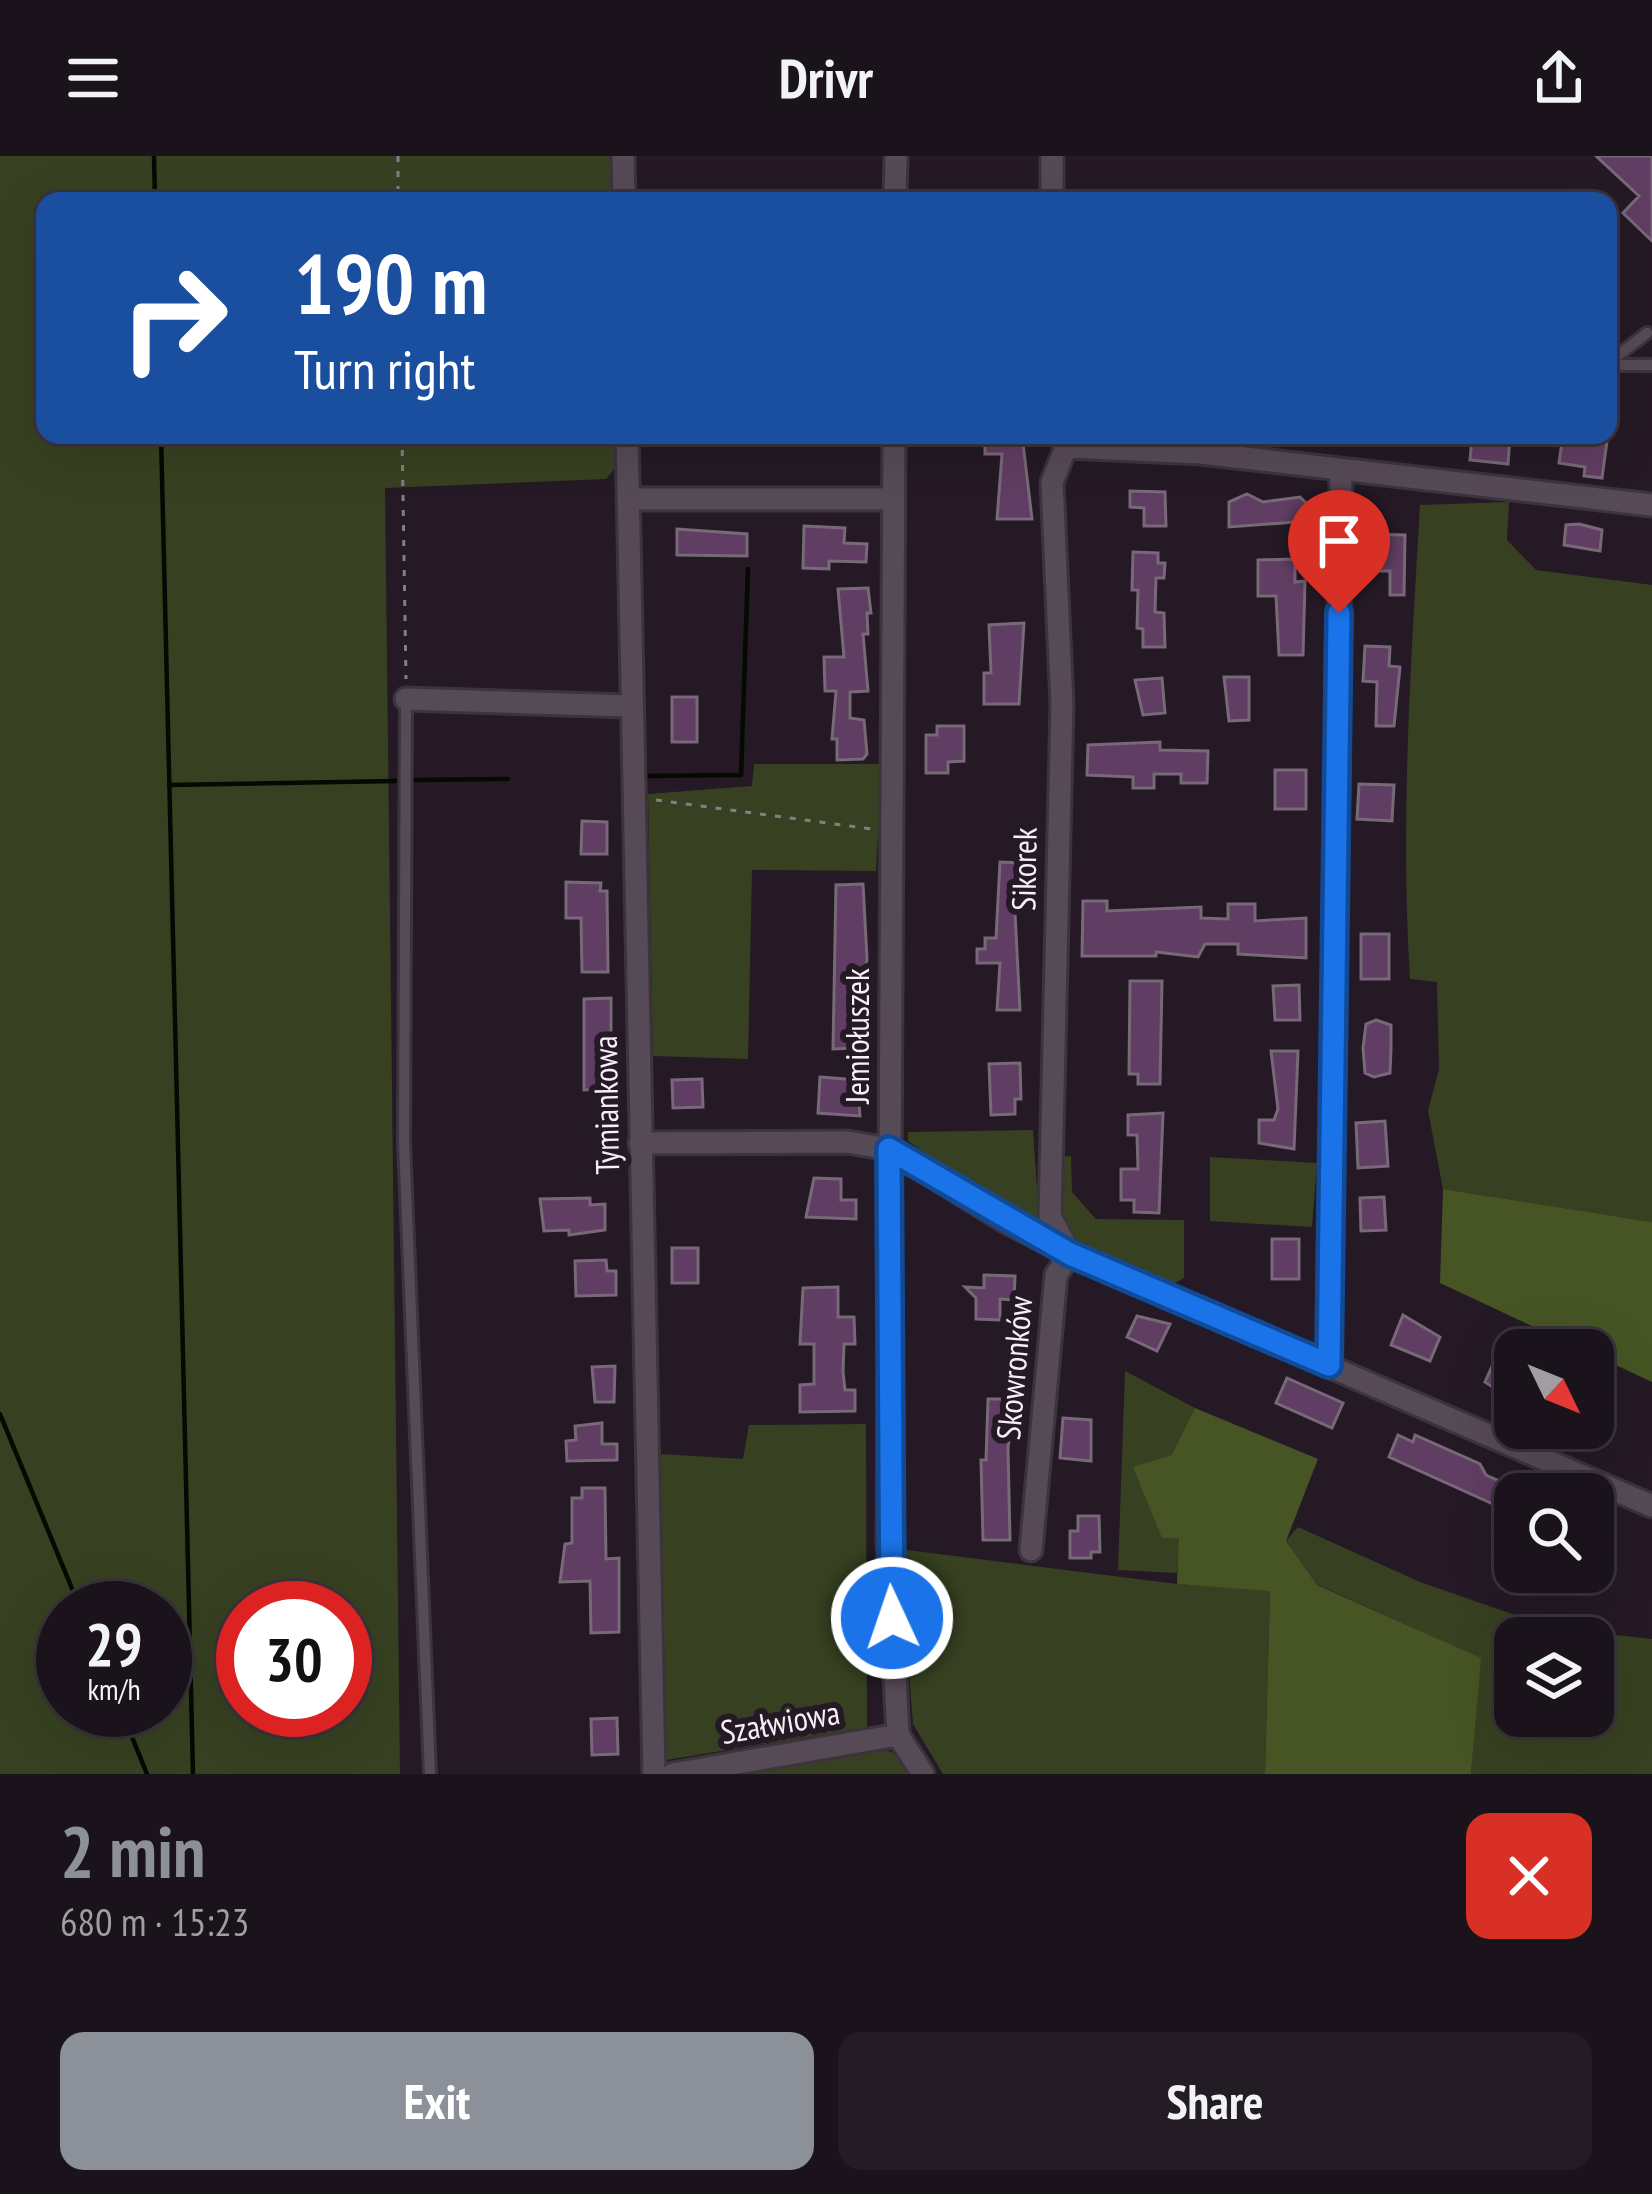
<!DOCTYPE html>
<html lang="en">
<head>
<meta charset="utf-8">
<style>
	body { margin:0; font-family:"PT Sans Narrow",sans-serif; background:#241c25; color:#f1f3f6; height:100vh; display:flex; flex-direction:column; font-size:45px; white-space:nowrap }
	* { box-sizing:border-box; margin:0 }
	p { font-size:39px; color:#a09ea3 }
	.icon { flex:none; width:66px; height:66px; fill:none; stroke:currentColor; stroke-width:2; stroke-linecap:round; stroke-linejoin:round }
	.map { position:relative; height:1618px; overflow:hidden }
	.side { display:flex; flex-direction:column; background:#1b131c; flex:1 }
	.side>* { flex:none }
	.guide { position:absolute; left:36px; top:36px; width:1581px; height:252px; border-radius:24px; box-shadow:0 12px 48px #0002,0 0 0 3px #39323b; background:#1a4fa0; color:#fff; overflow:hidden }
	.needle { width:78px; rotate:133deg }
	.controls { position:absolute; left:1494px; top:1173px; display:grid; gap:24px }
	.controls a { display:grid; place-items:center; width:120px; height:120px; border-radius:24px; background:#1b131c; box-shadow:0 12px 48px #0002,0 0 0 3px #39323b; font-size:60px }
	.speed { position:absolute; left:36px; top:1425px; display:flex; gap:24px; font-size:60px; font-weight:700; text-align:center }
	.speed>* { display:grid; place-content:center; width:156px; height:156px; border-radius:50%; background:#1b131c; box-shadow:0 12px 48px #0002,0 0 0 3px #39323b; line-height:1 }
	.speed small { font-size:30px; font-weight:400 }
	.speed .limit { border:18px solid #d22; background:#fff; color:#111 }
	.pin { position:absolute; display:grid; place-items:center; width:102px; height:102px; color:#fff; margin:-123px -51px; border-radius:50% 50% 50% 0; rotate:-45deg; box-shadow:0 0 12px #0007 }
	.pin .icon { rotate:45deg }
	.me { position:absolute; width:132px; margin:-66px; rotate:357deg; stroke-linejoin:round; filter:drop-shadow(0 0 9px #0008) }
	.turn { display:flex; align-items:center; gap:42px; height:252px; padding:0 60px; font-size:54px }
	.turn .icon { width:156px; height:156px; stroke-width:2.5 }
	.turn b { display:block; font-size:84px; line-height:102px }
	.round { display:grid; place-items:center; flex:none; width:126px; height:126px; border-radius:24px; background:#241c25 }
	.head { display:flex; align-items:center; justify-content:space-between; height:204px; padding:0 60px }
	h1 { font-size:72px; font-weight:700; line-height:90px; color:#8c9099 }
	.primary-button { display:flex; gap:24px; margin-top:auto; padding:24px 60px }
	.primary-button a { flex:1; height:138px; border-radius:24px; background:#8c9099; color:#fff; font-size:48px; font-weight:700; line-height:138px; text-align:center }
	.primary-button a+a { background:#241c25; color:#f1f3f6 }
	header { display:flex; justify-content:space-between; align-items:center; height:156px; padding:0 60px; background:#1b131c; font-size:54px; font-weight:700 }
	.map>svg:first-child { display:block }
</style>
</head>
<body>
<header><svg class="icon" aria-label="menu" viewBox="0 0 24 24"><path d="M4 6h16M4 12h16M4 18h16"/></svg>Drivr<svg class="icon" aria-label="share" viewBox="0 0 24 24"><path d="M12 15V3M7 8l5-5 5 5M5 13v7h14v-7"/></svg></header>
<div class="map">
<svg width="1652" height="1618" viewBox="0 0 1652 1618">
	<rect width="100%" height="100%" fill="#241925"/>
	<path fill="#374121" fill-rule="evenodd" d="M0 0H611V45H45V279H616L617 310 606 323 385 332 400 1618H0ZM63 1452H165V1554H63ZM243 1452H345V1554H243Z
		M1509 346 1507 384 1536 414 1652 429V1066L1443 1033 1428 955 1439 913 1437 826 1410 823C1400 664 1411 507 1420 349Z
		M754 608H882L876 715 752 714 748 903 653 900 648 638 752 630Z
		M1033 974 1039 1063 1009 1056 908 985V976Z
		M1071 1000 1072 1036 1096 1063 1184 1064V1122L1175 1127 1077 1087 1063 1066 1059 1001Z
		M1210 1001 1317 1007 1312 1071 1210 1065Z
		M1125 1215 1195 1252 1177 1417 1118 1414Z
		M866 1268 867 1571 666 1604 660 1298 743 1303 749 1269Z
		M1298 1371 1420 1426 1553 1472 1652 1483V1618H1471L1480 1502 1316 1428 1286 1385ZM1515 1482H1593V1560H1515Z
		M899 1393 1177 1428 1270 1434 1265 1618H943L913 1568Z
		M874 1589 910 1604 918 1618H741Z"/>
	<path fill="#465523" d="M1443 1033 1652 1066V1226L1440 1127Z
		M1195 1252 1318 1303 1286 1385 1317 1429 1481 1502 1471 1618H1265L1270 1435 1177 1428 1179 1382H1162L1133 1311 1172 1299Z"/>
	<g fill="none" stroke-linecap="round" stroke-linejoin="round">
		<path stroke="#050a00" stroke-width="4.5" d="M154 0 155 45
			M161 279 193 1618
			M642 620 741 619 748 413
			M413 624 508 623
			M169 629 395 625
			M0 1258 80 1452
			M121 1554 147 1618"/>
	</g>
	<path fill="#603d62" stroke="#776977" stroke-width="3" d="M1596 0H1652V85L1623 57 1639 40Z
		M985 279H1022L1032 363H997L1002 298H985Z
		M1489 279H1510L1508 308 1470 304 1472 281Z
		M1563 279 1607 285 1602 322 1584 320 1585 311 1559 307Z
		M1130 335 1165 336 1166 370H1144V352L1130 351Z
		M1247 338 1263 346 1300 341 1309 350 1308 365 1229 371V346Z
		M1579 368 1602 374 1600 395 1564 389 1566 369Z
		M804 370 845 372 844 387 867 388 866 406 829 405V413L803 412Z
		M677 373 747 378V400L677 399Z
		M1365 378 1405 379 1404 439H1390V415H1364Z
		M1133 396 1158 397V407H1165L1164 422H1156L1155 456 1164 457 1165 491H1143V473L1137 472 1138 434H1132Z
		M1295 403V426L1305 425 1303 499H1279L1276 440H1258V404Z
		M868 432 871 457H867L868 478H863L868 535 850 536V562L864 564 867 598 863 603 837 604V583H832L836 535H825L824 501H844L838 433Z
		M1024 467 1019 548H984V517H991L989 469Z
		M1365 490 1390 491 1389 510 1400 511 1394 570H1376L1377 526 1363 525Z
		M1224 521H1249V564L1229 565Z
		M1162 522 1165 557 1143 559 1135 524Z
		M672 541H697V586H672Z
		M937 570H964V605L948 606V617H926V579H937Z
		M1160 586V594L1208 595 1207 627H1181V618H1154V632H1133V621L1087 619 1088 589Z
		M1275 614H1306V653H1275Z
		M1359 628 1394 629 1392 665 1357 663Z
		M582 665 607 666V698H581Z
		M1000 706 1023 707V748L1015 757 1020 854H997L1000 807H977V793H985V782H996Z
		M566 726 601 727 600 735H607L608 816H582L581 762H566Z
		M863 728 867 802 866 816H859L857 857 863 863V882L859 892 833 893 836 729Z
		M1083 745H1107V755L1201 751V762L1228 763V748H1255V765L1306 762V802L1238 798V788H1205L1198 801 1156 796V800H1082Z
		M1361 778H1389V823H1361Z
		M1130 825H1162L1160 928H1138V918H1129Z
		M1299 829 1300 864H1275L1273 830Z
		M611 842V933L584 934V843Z
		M1376 864 1391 869V893L1390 917 1374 921 1365 917 1363 892 1366 868Z
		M1271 895H1298L1294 993 1259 987V964H1274L1278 953Z
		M1020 907 1021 943H1015V958L991 959 989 908Z
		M820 921 857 924 860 960 818 957Z
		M702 923 703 951 673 952 672 924Z
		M1163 957 1159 1057 1134 1056V1044H1121V1013H1138L1137 979H1128V959Z
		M1385 965 1388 1010 1358 1012 1356 967Z
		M814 1022 841 1023V1044H856V1063L806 1061Z
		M1384 1041 1386 1074 1361 1075 1360 1042Z
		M590 1042V1049L605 1048V1074L569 1079V1074L544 1075 540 1043Z
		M1272 1083H1299V1123H1272Z
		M672 1092H698V1127H672Z
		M606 1104 607 1115H616V1139L576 1140 575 1105Z
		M984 1119 1015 1120 1014 1144 1000 1143V1164L976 1163V1142L965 1131 984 1132Z
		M838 1131V1161H854L855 1188H844L843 1216 845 1234H855V1255L800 1256V1229L814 1228V1188H800L803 1132Z
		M1403 1159 1440 1181 1430 1205 1391 1189Z
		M1137 1160 1170 1168 1157 1195 1127 1181Z
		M1498 1197 1515 1204V1240L1510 1242 1485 1226Z
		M615 1210 614 1246H595L592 1211Z
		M1287 1222 1343 1247 1332 1272 1276 1247Z
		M988 1243H1017L1016 1277H1010L1008 1292 1010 1384H983L981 1304H986Z
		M1063 1262 1091 1264V1305L1060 1302Z
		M602 1267V1288H617V1304L567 1305 566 1285 576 1284 575 1270Z
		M1398 1279 1413 1286 1415 1279 1480 1308 1486 1319 1515 1332V1358L1389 1301Z
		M582 1332H605L606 1403 619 1402V1476L591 1477 590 1425 560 1426 565 1388 572 1387V1342H582Z
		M1078 1360H1099L1100 1396H1091V1402H1070V1375H1078Z
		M617 1562 618 1598 592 1599 591 1563Z"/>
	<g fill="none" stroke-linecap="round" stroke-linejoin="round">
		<g stroke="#3c343d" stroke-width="16">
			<path id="lane" d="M1608 207 1647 177
				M1608 209H1652
				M406 543 404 987 430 1618"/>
		</g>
		<g stroke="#3c343d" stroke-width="27">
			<path id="street" d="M623 0 624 45
				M1052 0V45
				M895 45 896 0
				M627 279 654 1618
				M894 279 888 1384 898 1579 923 1618
				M628 343H893
				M406 543 630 550
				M640 987 847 986 889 993 1005 1065 1069 1098
				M1070 1098 1050 1060 1062 549 1052 326 1066 291 1201 297 1652 349
				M1329 1209 1341 316
				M1031 1394 1056 1119 1070 1098 1652 1350
				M673 1618 898 1579"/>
		</g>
		<path stroke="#867c87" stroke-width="3" stroke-dasharray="6 9" stroke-linecap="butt" d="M398 0V45
			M402 279 406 523
			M656 644 872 673"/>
		<use href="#lane" stroke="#574a57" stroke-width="10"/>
		<use href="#street" stroke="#574a57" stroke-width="21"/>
	</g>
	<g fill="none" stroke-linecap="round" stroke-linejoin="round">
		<g stroke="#114b97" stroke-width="30">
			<path id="route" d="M892 1462 889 993 1070 1098 1329 1209 1339 457"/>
		</g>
		<use href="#route" stroke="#1a73e8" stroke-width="21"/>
	</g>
	<g text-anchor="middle" stroke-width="12" stroke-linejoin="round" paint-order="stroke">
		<g font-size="33" fill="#f7eff8" stroke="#241925">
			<text transform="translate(1024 713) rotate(-89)" y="12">Sikorek</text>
			<text transform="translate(857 880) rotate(-90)" y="12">Jemiołuszek</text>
			<text transform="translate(606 949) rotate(-91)" y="12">Tymiankowa</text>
			<text transform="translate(1014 1212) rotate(-85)" y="12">Skowronków</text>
			<text transform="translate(780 1566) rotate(-10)" y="12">Szałwiowa</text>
		</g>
	</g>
</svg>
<div class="controls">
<a><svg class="needle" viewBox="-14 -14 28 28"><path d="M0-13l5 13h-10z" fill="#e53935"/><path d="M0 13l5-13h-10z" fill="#a09ea3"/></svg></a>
<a><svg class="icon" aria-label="search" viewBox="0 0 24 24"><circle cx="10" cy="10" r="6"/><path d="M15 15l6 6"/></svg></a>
<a><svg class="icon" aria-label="layers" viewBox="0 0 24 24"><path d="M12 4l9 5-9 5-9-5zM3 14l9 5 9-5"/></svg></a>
</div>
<div class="speed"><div>29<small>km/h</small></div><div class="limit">30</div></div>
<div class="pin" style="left:1339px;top:457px;background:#d93025"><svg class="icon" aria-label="arrive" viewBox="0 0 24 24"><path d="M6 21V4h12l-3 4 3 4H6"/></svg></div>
<svg class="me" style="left:892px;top:1462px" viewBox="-20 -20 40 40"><circle r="17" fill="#1a73e8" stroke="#fff" stroke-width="3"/><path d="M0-11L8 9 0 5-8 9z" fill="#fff"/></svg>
<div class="guide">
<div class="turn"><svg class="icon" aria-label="right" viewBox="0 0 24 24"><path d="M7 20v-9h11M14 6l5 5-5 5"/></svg><div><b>190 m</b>Turn right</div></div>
</div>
</div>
<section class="side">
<div class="head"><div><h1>2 min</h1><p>680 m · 15:23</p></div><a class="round" style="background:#d93025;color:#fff"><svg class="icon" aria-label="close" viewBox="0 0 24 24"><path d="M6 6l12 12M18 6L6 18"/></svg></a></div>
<div class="primary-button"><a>Exit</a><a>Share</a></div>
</section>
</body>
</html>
